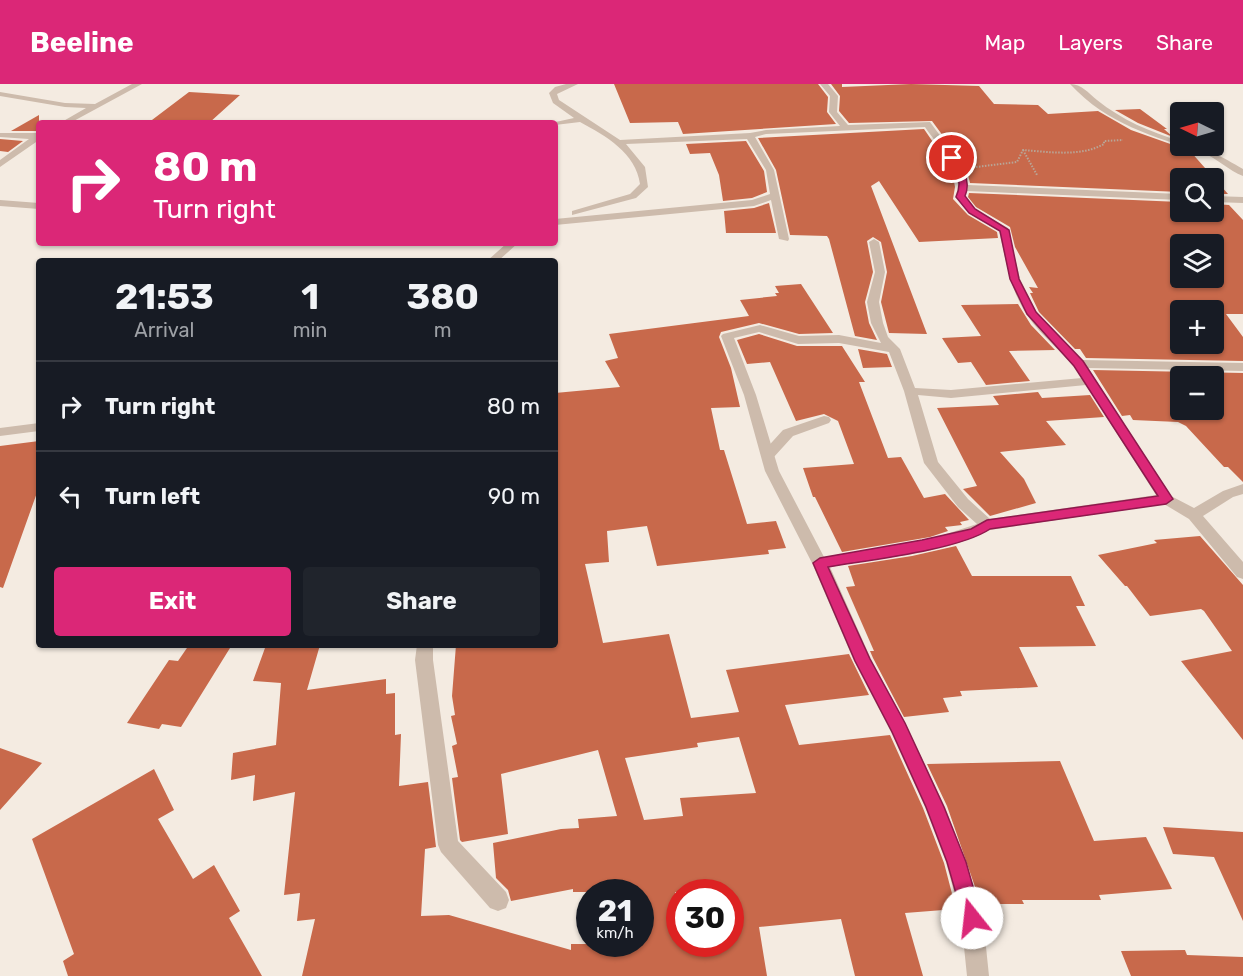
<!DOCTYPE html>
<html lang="en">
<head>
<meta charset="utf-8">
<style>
	body { margin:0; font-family:Rubik,sans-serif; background:#20242c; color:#f1f3f6; height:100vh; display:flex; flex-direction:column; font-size:22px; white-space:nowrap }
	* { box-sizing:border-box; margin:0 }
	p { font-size:20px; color:#9ea1a6 }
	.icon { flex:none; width:33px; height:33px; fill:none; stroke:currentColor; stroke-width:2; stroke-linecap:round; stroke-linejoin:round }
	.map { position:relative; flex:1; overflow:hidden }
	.details { position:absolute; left:36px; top:174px; width:522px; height:390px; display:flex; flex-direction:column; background:#171b24; border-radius:6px; box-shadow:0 2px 4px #0004 }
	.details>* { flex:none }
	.hud { position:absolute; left:36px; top:36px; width:522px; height:126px; border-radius:6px; box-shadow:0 2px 4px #0004; background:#db2777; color:#fff; overflow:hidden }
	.needle { width:39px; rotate:275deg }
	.controls { position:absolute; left:1170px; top:18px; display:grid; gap:12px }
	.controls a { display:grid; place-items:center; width:54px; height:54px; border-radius:6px; background:#171b24; box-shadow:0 2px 4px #0004; font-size:30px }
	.speed { position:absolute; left:576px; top:795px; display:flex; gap:12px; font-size:30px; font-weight:700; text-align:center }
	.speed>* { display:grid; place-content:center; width:78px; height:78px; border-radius:50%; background:#171b24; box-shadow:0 2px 4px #0004; line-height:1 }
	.speed small { font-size:15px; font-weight:400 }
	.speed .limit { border:9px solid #d22; background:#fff; color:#111 }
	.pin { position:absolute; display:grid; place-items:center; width:51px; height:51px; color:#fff; margin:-26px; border:3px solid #fff; border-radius:50%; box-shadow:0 2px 6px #0007 }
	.me { position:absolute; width:66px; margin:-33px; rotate:344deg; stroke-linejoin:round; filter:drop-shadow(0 0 4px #0008) }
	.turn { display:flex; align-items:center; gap:21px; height:126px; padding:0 18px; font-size:27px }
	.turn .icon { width:78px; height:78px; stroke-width:2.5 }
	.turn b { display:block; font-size:42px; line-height:51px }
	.eta { display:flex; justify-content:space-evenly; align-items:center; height:102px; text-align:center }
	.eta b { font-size:36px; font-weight:700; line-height:42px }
	.button { display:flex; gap:12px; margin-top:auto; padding:12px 18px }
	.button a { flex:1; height:69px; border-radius:6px; background:#db2777; color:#fff; font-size:24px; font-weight:700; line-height:69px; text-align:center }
	.button a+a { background:#20242c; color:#f1f3f6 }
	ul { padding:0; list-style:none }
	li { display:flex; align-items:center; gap:18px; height:90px; padding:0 18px; border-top:2px solid #363941 }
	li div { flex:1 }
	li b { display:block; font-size:22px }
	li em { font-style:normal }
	header { display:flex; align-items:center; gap:36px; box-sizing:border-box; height:84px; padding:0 30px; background:#db2777; color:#fff }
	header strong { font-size:28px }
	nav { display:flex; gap:33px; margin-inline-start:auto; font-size:21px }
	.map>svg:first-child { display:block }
</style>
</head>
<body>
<header>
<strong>Beeline</strong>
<nav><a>Map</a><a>Layers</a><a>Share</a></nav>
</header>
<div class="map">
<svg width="1243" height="892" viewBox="0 0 1243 892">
	<rect width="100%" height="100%" fill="#f4ebe1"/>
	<path fill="#c8694b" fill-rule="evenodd" d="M614 0H818L828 13 827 28 836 40 683 50 678 38 630 39Z
		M831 0H842V3L911 0 979 2 994 20 1038 21 1048 30 1098 27 1131 46 1190 67 1228 110H1214V94H1180V108L970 99 966 83 932 37 849 39 839 27 840 12Z
		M189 8 240 11 209 39H148Z
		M1140 25 1167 45H1164L1173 53 1138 39 1115 26Z
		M39 31V47H11Z
		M924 45 952 86 955 103 953 115 968 131 997 148 998 154 919 158 879 97 871 102 927 250 889 249 881 218 887 188 881 158 873 153 867 157 873 188 865 218 869 239 877 256 855 252 829 155 827 152 790 151 776 86 758 54Z
		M0 55 23 57 8 68 0 67Z
		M746 57 764 87 767 108 752 114 723 117 719 91 710 69 690 70 686 60Z
		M969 109 1180 118V128H1214V120L1229 121 1243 136V230H1226L1243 253V277L1086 274 1080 265H1075L1039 228 1030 209H1033L1029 203 1038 204 1015 163 1010 143 976 123 968 113ZM1180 160H1214V194H1180ZM1180 226H1214V260H1180Z
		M769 119 776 149H726L724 127 754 124Z
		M801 200 833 249 799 250 759 239 721 248 719 253 731 284 740 323 711 324 720 366H724L747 440 776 437 786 464 768 466 769 470 657 482 647 442 607 447 609 478 585 480 603 559 669 550 691 634 739 628 726 586 849 570 869 611 785 621 799 661 890 651 923 724 944 779 956 825 905 829 923 892H855L841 835 759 843 767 892H302L315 835 297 837 300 809 284 811 295 708 253 717 255 691 231 696 233 669 276 661 281 599 253 597 265 564H272L273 561H320L307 606 386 595V610L395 609V651L401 650 399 702 428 698 436 763 425 765 421 832 449 831 571 866V860H640V808H573V805L511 817 508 806 496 794 493 759 561 745 579 744 578 735 617 732 598 666 501 690 508 750 462 758 460 756 452 694 458 693 452 662 457 660 451 632 455 631 452 612 456 561H555V309L620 303 605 277 618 274 609 250 749 232 740 216 777 212 775 209H779L775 202ZM739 653 756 709 680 714 683 732 644 736 625 674 698 663 697 659ZM675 808H730V860H677Z
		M1018 220 1031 241 1055 266 1009 267 1030 297 986 301 971 278 958 279 942 254 981 252 961 221Z
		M759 250 797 262H842L865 298H859L888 374 901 373 924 414 945 410 969 436 960 438 962 441 945 443 948 447 930 453 842 468 815 413H813L803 384 854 380 838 337 824 330 796 337 770 278 747 280 737 256Z
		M858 265 887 270 892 283 863 284Z
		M1093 286 1243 289V398L1228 383H1224L1186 342 1178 338 1133 336 1130 331 1122 332ZM1180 292H1214V326H1180Z
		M1038 308 1042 314 1090 311 1104 333 1046 337 1066 361 1000 368 1024 395 1036 419 990 432 963 405 977 402 937 324 999 321 993 312Z
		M39 357V403L3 504 0 503V362Z
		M1200 452 1243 501V656L1181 577 1232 567 1204 527 1201 525 1150 532 1127 502H1125L1098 471 1157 459 1154 456Z
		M956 462 972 492H1071L1085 522H1076L1096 562 1019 563 1038 603 960 607 962 612 943 614 949 628 904 633 873 574 870 567H874L846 503 855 502 848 482 912 472Z
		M189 561 230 564 181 643 162 640 159 645 127 639 169 576 178 577Z
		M0 664 42 679 0 726Z
		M1060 677 1094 757 1146 753 1172 805 1099 811 1101 816H1022L1024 820H981L947 722 927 680Z
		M154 685 174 726 158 735 193 795 214 781 240 827 229 834 262 892H68L63 877 74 870 32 755Z
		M1163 743 1243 748V837L1214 773 1173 770Z
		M1185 866 1187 871 1243 873V892H1131L1121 867Z"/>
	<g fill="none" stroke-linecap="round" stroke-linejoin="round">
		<path stroke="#b9a596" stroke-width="2" stroke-dasharray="1.5 1.5" stroke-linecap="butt" d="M1023 66 1037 91
			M976 83 1017 78 1023 66C1049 68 1081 73 1104 60V57L1123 56"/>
		<path fill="#cdbbac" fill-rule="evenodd" d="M824 332 829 333 831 336 829 339 793 352 773 374H763L761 371 763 368 783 346Z"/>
		<path fill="#cdbbac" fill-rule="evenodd" d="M132 0H142L70 39H60L86 24 65 23 0 12V8L65 19 95 20Z
			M566 0H578L557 10 559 16 620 56 750 49 766 46 840 42 829 28 830 12 820 0H828L838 12 837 28 848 41 930 38 964 84 968 101 1180 110V116L967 107 965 113 975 125 1008 144 1020 195 1037 229 1082 276 1243 279V287L1088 284 1171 412 1194 424 1223 407 1243 400V410L1233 413 1203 432 1243 478V495L1237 493 1189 435 1164 420 990 446C941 471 883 473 830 483L871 575 905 639 945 723 966 778 983 834 989 892H967L961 834 946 778 925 723 891 648 854 577 812 479 765 387 744 311 721 252 723 250 760 241 799 252 839 251 881 259 871 239 867 218 875 188 869 158 874 155 879 158 885 188 879 218 883 239 888 253 900 265 915 304 951 306 1082 294C1067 270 1042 254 1027 231 1010 206 1006 176 999 147L969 129 957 115 955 113C967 88 938 63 925 43L766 50 755 53 774 86 789 155 788 157 779 155 771 116 754 122 555 141V135L752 116 770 110 766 86 747 55 626 60 645 83 648 103 636 114 572 131V127L630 110 640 100C636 69 606 52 580 38L555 41V39H551L574 34 553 19 549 9 555 3ZM759 248 798 260 839 259 889 268 904 307 924 379 958 423 977 440 931 455 824 473 779 387 756 311 734 254ZM1086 301 1156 411 990 435 968 415 938 378 918 311 951 314Z
			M1070 0C1082 0 1088 9 1097 16 1122 36 1150 48 1180 57V62C1205 62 1222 73 1243 85V92C1229 87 1217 74 1203 69 1153 52 1108 41 1070 0Z
			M0 49H39V56L0 83V76L29 55 0 53Z
			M1214 112 1243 113V119L1214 118Z
			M0 116 39 119V125L0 122Z
			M507 159H518L498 177H487Z
			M39 339V347L0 352V344Z
			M417 561H433V576L458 757 506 808 509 816 506 824 498 827 490 824 441 768 438 761 415 576Z"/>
	</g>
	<path fill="#db2777" stroke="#8e194d" stroke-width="1.5" d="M949 72H954C964 84 971 98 965 112L975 125 1009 146 1019 195 1036 228 1083 277 1173 415 1166 420 990 445C959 466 869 476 828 483L870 575 905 639 944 723 966 778 982 834 979 841 972 844 966 841 963 834 947 778 926 723 892 648 855 577 813 479 820 474 922 456 971 445 987 436 1158 412 1074 282 1027 230 1010 195 1000 147 969 129 956 113C963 98 957 86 948 74Z"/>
</svg>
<div class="controls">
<a><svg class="needle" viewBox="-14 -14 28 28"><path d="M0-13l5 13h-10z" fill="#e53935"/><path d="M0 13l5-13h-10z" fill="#9ea1a6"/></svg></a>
<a><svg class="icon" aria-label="search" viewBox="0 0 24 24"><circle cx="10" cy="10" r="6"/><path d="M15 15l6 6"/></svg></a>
<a><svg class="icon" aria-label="layers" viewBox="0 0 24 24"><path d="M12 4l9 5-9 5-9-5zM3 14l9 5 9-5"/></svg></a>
<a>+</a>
<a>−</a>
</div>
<div class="speed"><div>21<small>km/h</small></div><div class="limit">30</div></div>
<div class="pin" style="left:952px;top:74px;background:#d93025"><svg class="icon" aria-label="arrive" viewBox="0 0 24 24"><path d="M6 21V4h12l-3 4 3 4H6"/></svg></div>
<svg class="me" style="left:972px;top:834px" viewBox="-20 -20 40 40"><circle r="19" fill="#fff"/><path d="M0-13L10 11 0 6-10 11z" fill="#db2777"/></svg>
<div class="hud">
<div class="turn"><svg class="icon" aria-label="right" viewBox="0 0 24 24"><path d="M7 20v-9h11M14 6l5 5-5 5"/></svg><div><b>80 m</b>Turn right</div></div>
</div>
<section class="details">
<div class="eta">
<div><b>21:53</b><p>Arrival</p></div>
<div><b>1</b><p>min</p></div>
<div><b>380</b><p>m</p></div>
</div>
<ul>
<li><svg class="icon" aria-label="right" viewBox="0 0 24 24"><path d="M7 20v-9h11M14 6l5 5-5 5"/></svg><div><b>Turn right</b></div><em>80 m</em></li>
<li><svg class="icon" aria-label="left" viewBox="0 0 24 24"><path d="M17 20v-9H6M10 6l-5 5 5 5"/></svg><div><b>Turn left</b></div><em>90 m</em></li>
</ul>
<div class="button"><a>Exit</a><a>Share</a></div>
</section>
</div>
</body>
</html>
